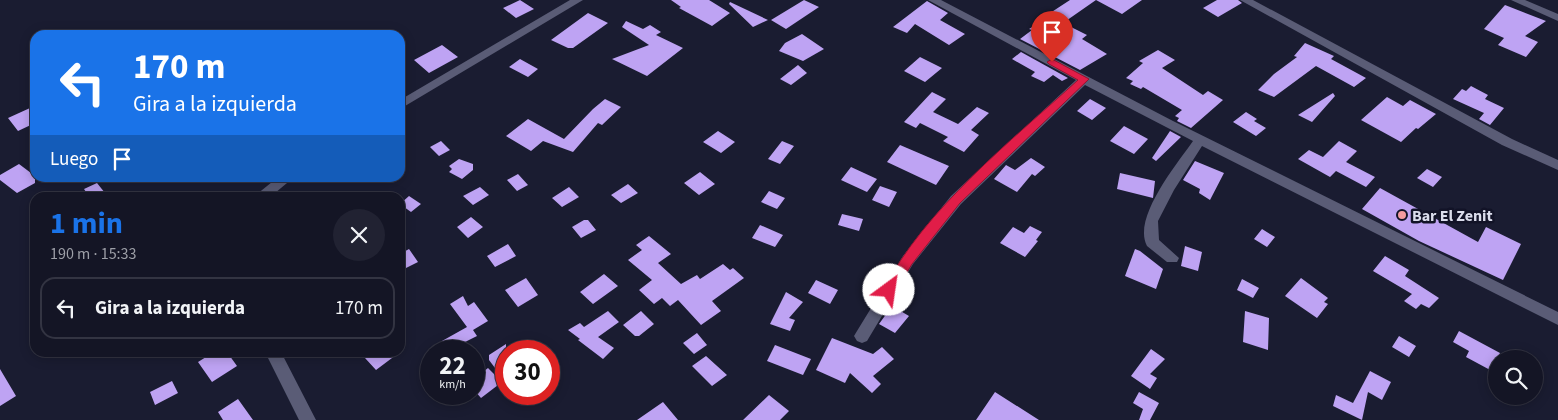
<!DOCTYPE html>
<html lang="es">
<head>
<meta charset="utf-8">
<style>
	body { margin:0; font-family:"Source Sans 3",sans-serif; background:#212232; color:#f1f3f6; height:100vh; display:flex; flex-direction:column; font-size:19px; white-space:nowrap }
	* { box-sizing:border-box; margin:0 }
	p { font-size:16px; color:#9d9fa7 }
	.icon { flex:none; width:28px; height:28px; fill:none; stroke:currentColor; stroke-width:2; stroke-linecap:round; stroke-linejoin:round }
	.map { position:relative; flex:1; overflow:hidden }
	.drawer { position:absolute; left:30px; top:192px; width:375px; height:165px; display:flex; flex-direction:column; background:#141525; border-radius:15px; box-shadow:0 2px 12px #0003,0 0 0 1px #333442 }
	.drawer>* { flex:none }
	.hud { position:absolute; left:30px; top:30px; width:375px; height:152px; border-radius:15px; box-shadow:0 2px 12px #0003,0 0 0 1px #333442; background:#1a73e8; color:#fff; overflow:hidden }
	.buttons { position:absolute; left:1488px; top:350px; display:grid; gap:10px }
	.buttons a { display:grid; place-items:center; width:55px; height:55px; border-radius:50%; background:#141525; box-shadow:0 2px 12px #0003,0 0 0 1px #333442; font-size:25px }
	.speed { position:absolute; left:420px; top:340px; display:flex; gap:10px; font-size:25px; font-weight:700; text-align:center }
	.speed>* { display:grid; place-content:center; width:65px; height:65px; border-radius:50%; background:#141525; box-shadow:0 2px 12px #0003,0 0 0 1px #333442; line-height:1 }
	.speed small { font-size:12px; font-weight:400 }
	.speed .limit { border:8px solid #d22; background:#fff; color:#111 }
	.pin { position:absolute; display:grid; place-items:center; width:42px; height:42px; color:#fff; margin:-51px -21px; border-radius:50% 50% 50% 0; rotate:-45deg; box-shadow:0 0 5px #0007 }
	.pin .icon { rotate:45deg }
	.me { position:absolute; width:55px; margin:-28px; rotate:31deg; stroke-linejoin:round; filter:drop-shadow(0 0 4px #0008) }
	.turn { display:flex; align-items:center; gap:18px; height:105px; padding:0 20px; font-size:22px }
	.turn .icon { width:65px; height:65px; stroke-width:2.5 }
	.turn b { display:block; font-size:35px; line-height:42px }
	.then { display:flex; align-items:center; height:48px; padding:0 20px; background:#0003; gap:10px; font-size:19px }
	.round { display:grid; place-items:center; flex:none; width:52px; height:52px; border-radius:26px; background:#212232 }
	.overview { display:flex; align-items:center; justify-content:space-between; height:85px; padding:0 20px }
	h1 { font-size:30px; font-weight:700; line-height:38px; color:#1a73e8 }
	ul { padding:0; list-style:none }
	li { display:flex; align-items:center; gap:15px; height:62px; margin:0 10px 8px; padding:0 10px; border:2px solid #333442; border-radius:15px }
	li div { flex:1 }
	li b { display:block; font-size:19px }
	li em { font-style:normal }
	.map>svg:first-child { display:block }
</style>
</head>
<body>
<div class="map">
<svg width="1558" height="420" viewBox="0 0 1558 420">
	<rect width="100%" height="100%" fill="#1a1c31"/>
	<path fill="#bea3f3" d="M520 0 534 9 516 18 503 8Z
		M671 0H709L730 13 712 26 679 8 681 7Z
		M804 0 819 7 786 29 771 20Z
		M1070 0H1142L1122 14 1096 0 1063 23 1087 35 1082 39 1107 54 1080 70 1020 39 1032 30 1029 29 1046 19 1044 17Z
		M1217 0H1238L1242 3 1218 17 1203 8Z
		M927 1 948 13 940 20 965 34 949 45 915 24 907 33 893 27Z
		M730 2 768 20 753 27 729 4Z
		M1505 5 1546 21 1525 36 1538 42 1526 57 1498 45 1504 38 1484 29Z
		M588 13 608 23 573 48H568L551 40Z
		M626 21 643 29 650 25 661 32 656 35 683 48 647 76 612 59 649 45 622 27Z
		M802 34 824 49 803 61 779 51 785 43Z
		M1305 43 1334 56 1331 59 1366 78 1354 87 1316 66 1274 97 1258 90 1274 74 1297 57 1294 56Z
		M442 45 458 57 429 73 414 60Z
		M1158 50 1175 60 1162 68 1203 95 1208 91 1223 100 1191 128 1177 121 1179 118 1175 116 1182 110 1143 87 1141 89 1130 84 1133 81 1126 78 1143 63 1139 61Z
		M1021 52 1068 78 1062 81 1053 75 1044 82 1031 76 1035 72 1012 59Z
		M920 57 942 68 925 82 904 71Z
		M520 59 538 69 528 77 509 67Z
		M798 65 807 73 791 85 780 79Z
		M1471 86 1488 95 1485 99 1504 108 1490 125 1479 119 1484 113 1453 99 1462 89 1466 91Z
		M932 92 946 99 933 112 958 124 977 107 989 113 971 130 979 135 964 152 943 141 948 137 920 123 916 128 904 122Z
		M1333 93 1335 96 1312 122 1298 115Z
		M1387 97 1403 106 1410 100 1436 114 1418 129 1416 128 1401 142 1361 120Z
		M605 99 621 107 602 125 598 123 573 152 543 141 531 151 506 136 528 119 564 139 593 109Z
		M1090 99 1106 108 1092 120 1077 111Z
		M30 108 35 114V123L18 131 8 118Z
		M1246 112 1257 119 1254 121 1266 128 1256 136 1233 122Z
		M1124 126 1148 139 1134 154 1110 141Z
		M718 131 735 142 721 153 703 142Z
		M1170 131 1181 137 1156 161 1152 158Z
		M441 141 450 150 439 156 430 147Z
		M782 141 794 146 780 164 768 159Z
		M1339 141 1357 151 1346 162 1375 177 1366 187 1336 171 1330 177 1298 159 1309 150 1323 157Z
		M900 145 949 166 936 185 887 162Z
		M1031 158 1045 167 1035 176 1032 174 1017 192 994 179 1006 165 1015 170Z
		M459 159 473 164V170L462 179 449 172 452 169 449 166Z
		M1195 161 1224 173 1210 200 1199 193 1200 189 1183 180Z
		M19 164 35 176V183L17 193 0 180V175Z
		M851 167 877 179 867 192 841 180Z
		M1427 169 1442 177 1433 187 1417 178Z
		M700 172 715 184 699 195 684 183Z
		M1120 173 1155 181 1153 198 1117 189Z
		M518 174 528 185 517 191 507 180Z
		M97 183 105 193 96 198H90L84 189Z
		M628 184 638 193 621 203 611 195Z
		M880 186 897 192 889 207 872 200Z
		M480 187 489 195 473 205 463 196Z
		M569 187 579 197 562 207 552 198Z
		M1380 188 1478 242 1486 227 1521 244 1503 280 1419 241 1362 209Z
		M769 191 785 198 777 209 761 202Z
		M409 196 421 204 411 212 400 204Z
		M842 214 863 219 859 231 838 225Z
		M471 217 483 227 468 238 457 227Z
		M584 220H588L596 230 581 238 572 227Z
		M760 225 783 235 775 247 752 238Z
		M1030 226 1042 232 1036 240 1038 241 1025 257 1000 243 1013 227 1024 233Z
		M1262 229 1275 237 1267 247 1254 239Z
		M649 236 671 254 658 263 681 284 697 275 700 279 723 264 730 270 733 268 744 278 712 301 721 311 701 325 678 300 670 306 662 298 654 304 639 290 652 280 628 260 642 250 636 245Z
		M508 244 516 256 495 267 487 256Z
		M1185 246 1202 252 1198 271 1181 266Z
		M409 249 418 262 400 271V254Z
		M1135 249 1140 251 1163 269 1156 289 1125 276Z
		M1385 256 1409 270 1405 276 1439 298 1429 308 1421 304 1416 309 1404 301 1412 294 1373 271Z
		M604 274 618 286 593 304 580 292Z
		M526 278 538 295 518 307 505 290Z
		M1301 278 1328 298 1324 302 1328 304 1317 318 1285 296Z
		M1242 279 1259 288 1253 298 1237 290Z
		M816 280 838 290 830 304 808 293Z
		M786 292 803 302 789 318 795 320 790 331 770 324Z
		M463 296 468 306 474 302 488 321 473 330 477 336 447 351 442 341 467 327 450 304Z
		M892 306 909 316 895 333 879 324Z
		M608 311 619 322 598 337 614 348 603 359 578 340 580 339 568 330 580 323 584 327Z
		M641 311 654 324 639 336H635L623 325Z
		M1245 311 1269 318 1268 350 1243 342Z
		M1459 331 1500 353 1492 371 1466 357 1469 351 1453 342Z
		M697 333 707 345 694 354 683 343Z
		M1399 336 1416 346 1409 357 1392 347Z
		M832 338 873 354 882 347 894 359 873 376 881 384 872 393 850 373 845 383 816 370Z
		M506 344V360L495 368 489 360V355Z
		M775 345 811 359 803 375 767 361Z
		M1151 349 1165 359 1150 374 1157 378 1150 389 1131 376Z
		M214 352H227L237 366 212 382 198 362Z
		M373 352H400L376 370 365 358Z
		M706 356 727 375 712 386 692 366Z
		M488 368 502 382 481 398 474 390V379Z
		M0 369 16 396 0 406Z
		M1370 371 1391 382 1382 400 1368 392 1362 420 1333 406 1336 395 1353 403Z
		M172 381 178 393 155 405 150 392Z
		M995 392 1039 420H976Z
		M1139 392 1159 403 1150 420H1139L1143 409 1133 403Z
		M769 395 789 411 780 420H743Z
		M238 399 253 420H223L218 412Z
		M663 402 678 420H637Z"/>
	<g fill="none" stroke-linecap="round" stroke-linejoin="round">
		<path fill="#5a5c76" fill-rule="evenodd" d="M570 0H583L400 109V100Z
			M928 0H941L1173 121 1558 312V325L1202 146 1174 190 1158 221 1159 240 1179 258 1177 262H1167L1147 246C1132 218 1177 164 1193 141L1085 85 961 204 913 264 867 341 862 343 857 341 854 336 857 331 903 256 951 196 1076 80Z
			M1240 0H1253L1512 139 1558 160V170L1502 145Z
			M1511 0H1525L1558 14V21Z
			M277 178H293L269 198H252Z
			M265 352H281L316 420H299Z"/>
	</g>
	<path fill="#e11d48" stroke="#92132f" d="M1052 59 1089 79 960 203 912 264 894 294H885L883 290C925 209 1011 141 1078 80L1049 64 1047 62Z"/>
	<circle fill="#f49b9f" stroke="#121327" stroke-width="2" cx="1402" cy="215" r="5"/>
	<g text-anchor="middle" stroke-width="5" stroke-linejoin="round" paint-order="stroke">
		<g font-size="16" font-weight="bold" fill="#dbddec" stroke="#121327" text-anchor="start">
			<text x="1412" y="221">Bar El Zenit</text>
		</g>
	</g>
</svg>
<div class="buttons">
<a><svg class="icon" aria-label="search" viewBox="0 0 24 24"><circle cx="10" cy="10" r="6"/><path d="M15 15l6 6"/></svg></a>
</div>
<div class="speed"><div>22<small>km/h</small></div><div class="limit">30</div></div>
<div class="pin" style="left:1052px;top:62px;background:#d93025"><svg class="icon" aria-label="arrive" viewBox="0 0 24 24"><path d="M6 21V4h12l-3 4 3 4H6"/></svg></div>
<svg class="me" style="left:889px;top:290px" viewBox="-20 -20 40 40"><circle r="19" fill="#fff"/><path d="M0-13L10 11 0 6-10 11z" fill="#e11d48"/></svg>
<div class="hud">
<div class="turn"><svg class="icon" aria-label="left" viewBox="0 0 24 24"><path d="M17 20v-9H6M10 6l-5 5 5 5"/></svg><div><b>170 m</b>Gira a la izquierda</div></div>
<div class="then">Luego<svg class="icon" aria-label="arrive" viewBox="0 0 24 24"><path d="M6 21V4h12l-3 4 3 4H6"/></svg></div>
</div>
<section class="drawer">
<div class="overview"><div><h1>1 min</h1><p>190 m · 15:33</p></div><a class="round"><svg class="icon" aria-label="close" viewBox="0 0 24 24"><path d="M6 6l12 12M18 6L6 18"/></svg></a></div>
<ul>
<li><svg class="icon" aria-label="left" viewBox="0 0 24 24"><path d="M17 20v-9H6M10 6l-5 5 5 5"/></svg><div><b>Gira a la izquierda</b></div><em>170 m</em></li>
</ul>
</section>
</div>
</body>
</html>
